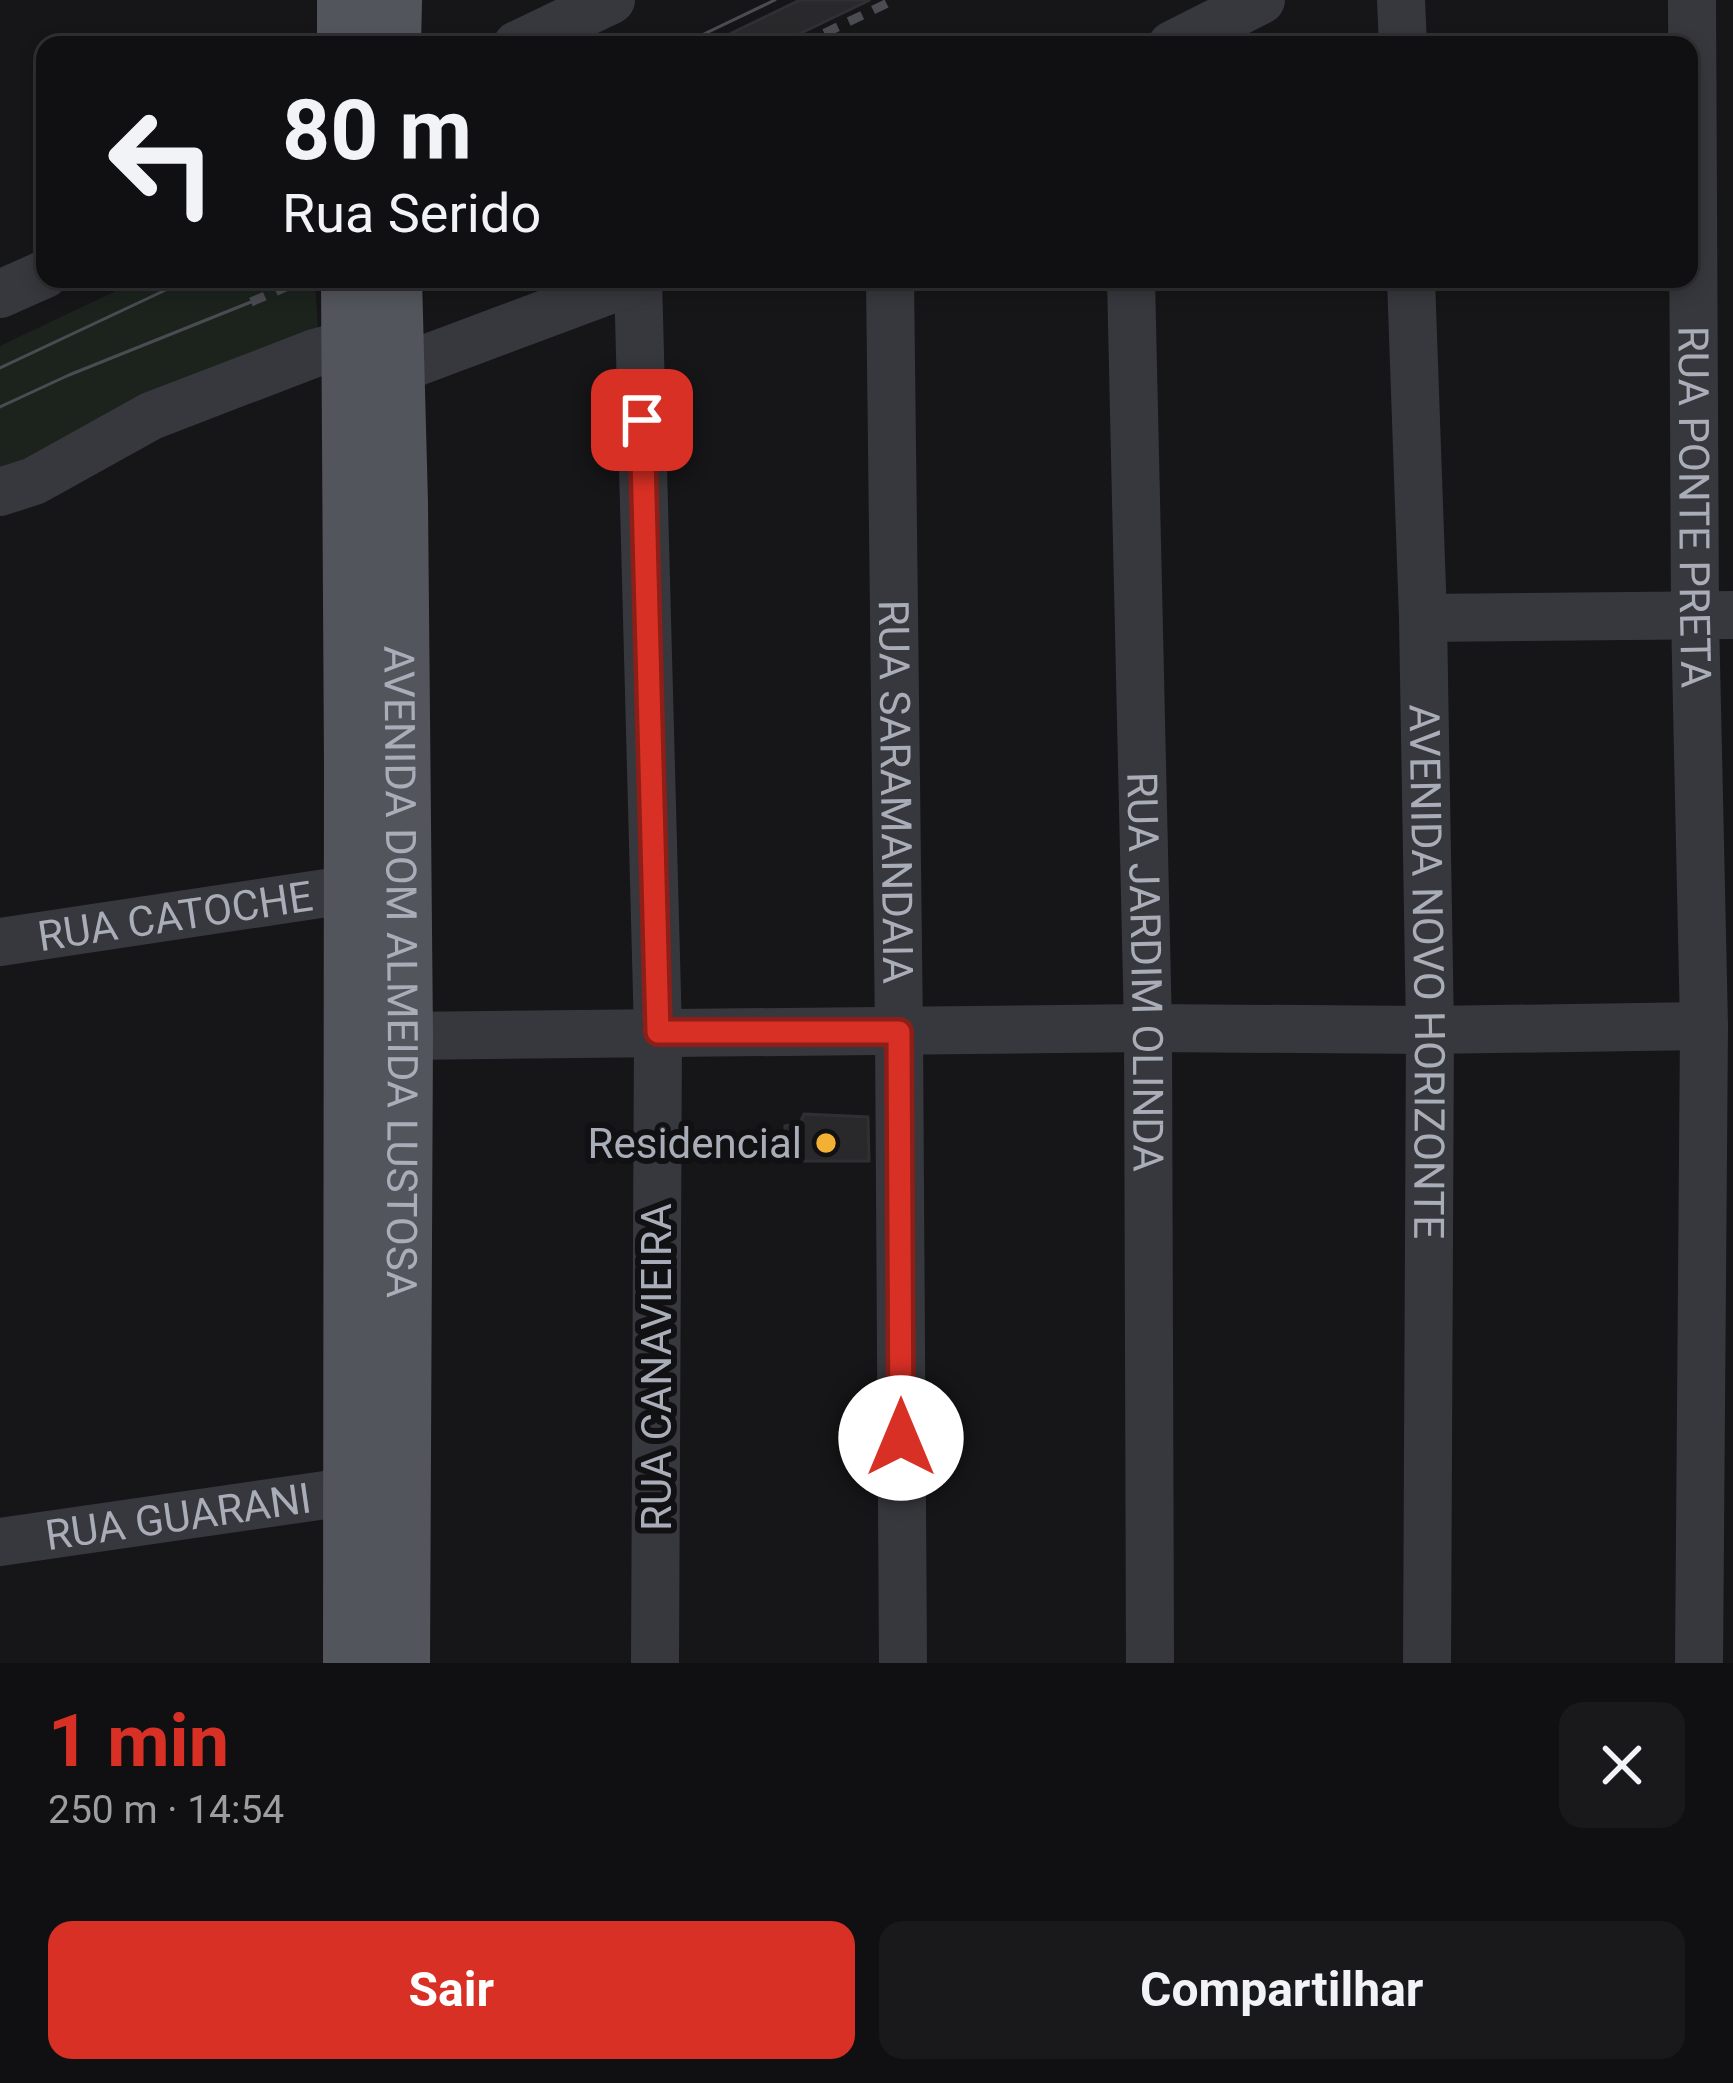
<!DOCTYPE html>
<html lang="pt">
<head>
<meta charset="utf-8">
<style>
	body { margin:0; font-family:Roboto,sans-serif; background:#19191b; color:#f1f3f6; height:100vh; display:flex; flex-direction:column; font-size:45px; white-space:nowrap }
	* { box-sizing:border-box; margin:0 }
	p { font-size:39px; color:#9c9d9f }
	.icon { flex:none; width:66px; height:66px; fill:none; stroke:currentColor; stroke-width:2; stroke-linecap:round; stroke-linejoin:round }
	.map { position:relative; height:1663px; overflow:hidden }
	.sheet { display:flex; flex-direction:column; background:#101012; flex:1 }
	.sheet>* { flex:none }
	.banner { position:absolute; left:36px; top:36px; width:1662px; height:252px; border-radius:24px; box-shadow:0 6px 18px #0003,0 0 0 3px #303032; background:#101012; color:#f1f3f6; overflow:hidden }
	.pin { position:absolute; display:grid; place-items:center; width:102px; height:102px; color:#fff; margin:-51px; border-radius:24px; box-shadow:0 6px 18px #0006 }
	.me { position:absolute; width:132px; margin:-66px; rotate:0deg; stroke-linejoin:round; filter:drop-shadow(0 0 9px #0008) }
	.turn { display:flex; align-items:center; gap:42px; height:252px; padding:0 48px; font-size:54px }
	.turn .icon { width:156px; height:156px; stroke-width:2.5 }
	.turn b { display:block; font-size:84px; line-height:102px }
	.round { display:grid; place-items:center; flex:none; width:126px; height:126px; border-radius:24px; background:#19191b }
	.summary { display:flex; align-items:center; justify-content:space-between; height:204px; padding:0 48px }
	h1 { font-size:72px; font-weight:700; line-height:90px; color:#d93025 }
	.cta { display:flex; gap:24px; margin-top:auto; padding:24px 48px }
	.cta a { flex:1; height:138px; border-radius:24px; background:#d93025; color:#fff; font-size:48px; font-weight:700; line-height:138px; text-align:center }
	.cta a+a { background:#19191b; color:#f1f3f6 }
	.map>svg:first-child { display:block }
</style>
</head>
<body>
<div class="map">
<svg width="1733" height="1663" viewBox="0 0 1733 1663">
	<rect width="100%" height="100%" fill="#161618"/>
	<path fill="#1c231d" d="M141 279H315L318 331 0 473V346Z"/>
	<path fill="#29292c" stroke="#303034" stroke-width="3" d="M800 0H870L776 45H707Z
		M804 1114 868 1117 869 1161H783L785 1126 800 1123Z"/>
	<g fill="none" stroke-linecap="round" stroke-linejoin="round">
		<g stroke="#37383d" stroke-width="48">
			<path d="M1401 0 1403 45"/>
			<path id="s1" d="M1692 0 1695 616 1704 1026 1699 1663"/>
			<path d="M517 45 611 0"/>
			<path d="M1172 45 1261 0"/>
			<path d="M638 279 658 1032 655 1663"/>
			<path id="s2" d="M890 279 899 1032 903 1663"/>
			<path id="s3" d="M1131 279 1148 1028 1150 1663"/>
			<path id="s4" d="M1411 279 1423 618 1430 1030 1427 1663"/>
			<path d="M0 294 45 274"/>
			<path d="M364 377 393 371 639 279"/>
			<path d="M0 492 34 481 151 416 315 353 352 343"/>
			<path d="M1423 618 1733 615"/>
			<path id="s5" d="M0 942 353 889"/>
			<path d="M403 1036 1148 1028 1430 1030 1704 1026"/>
			<path id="s6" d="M0 1542 353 1491"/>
		</g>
		<g stroke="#53555c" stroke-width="60">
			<path d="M347 0V45"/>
			<path d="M391 45 392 0"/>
			<path d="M351 279 354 763 353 1663"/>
			<path id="s7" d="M392 279 398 503 403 1036 400 1663"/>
		</g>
		<path stroke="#4a4c52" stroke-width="3" d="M681 45 775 0
			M0 368 189 279
			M0 407 69 375 251 302"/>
		<path stroke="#4a4c52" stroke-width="9" stroke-dasharray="15 12" stroke-linecap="butt" d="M800 45 894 0
			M251 302 304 279"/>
	</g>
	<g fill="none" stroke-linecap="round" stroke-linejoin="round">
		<g stroke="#8d1f18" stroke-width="30">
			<path id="route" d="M642 420 658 1032H899L901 1438"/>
		</g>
		<use href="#route" stroke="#d93025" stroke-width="21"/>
	</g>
	<circle fill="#f2b134" stroke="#111113" stroke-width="4.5" cx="826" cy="1143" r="12"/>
	<g text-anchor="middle" stroke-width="12" stroke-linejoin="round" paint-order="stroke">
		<g font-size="42" fill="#a8adb8" stroke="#111113">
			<text dy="15" stroke="none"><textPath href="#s1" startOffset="507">RUA PONTE PRETA</textPath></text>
			<text dy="15" stroke="none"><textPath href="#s2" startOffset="513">RUA SARAMANDAIA</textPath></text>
			<text dy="15" stroke="none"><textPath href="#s5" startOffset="177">RUA CATOCHE</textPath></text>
			<text dy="15" stroke="none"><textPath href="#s7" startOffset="693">AVENIDA DOM ALMEIDA LUSTOSA</textPath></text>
			<text dy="15" stroke="none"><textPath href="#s3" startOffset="693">RUA JARDIM OLINDA</textPath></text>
			<text dy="15" stroke="none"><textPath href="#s4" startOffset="693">AVENIDA NOVO HORIZONTE</textPath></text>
			<text transform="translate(656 1367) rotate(-90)" y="15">RUA CANAVIEIRA</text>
			<text dy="15" stroke="none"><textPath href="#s6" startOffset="180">RUA GUARANI</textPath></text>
		</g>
		<g font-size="42" fill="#a8adb8" stroke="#111113" text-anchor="end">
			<text x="802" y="1158">Residencial</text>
		</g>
	</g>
</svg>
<div class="pin" style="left:642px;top:420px;background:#d93025"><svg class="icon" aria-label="arrive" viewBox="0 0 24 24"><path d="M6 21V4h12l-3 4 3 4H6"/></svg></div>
<svg class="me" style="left:901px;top:1438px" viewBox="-20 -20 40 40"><circle r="19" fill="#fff"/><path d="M0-13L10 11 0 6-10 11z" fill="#d93025"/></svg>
<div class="banner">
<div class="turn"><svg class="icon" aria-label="left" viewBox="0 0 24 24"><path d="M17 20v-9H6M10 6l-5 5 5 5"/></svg><div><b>80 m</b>Rua Serido</div></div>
</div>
</div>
<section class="sheet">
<div class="summary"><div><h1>1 min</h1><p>250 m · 14:54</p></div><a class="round"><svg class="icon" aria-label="close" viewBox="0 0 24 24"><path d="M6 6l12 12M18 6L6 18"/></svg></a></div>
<div class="cta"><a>Sair</a><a>Compartilhar</a></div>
</section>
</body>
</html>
